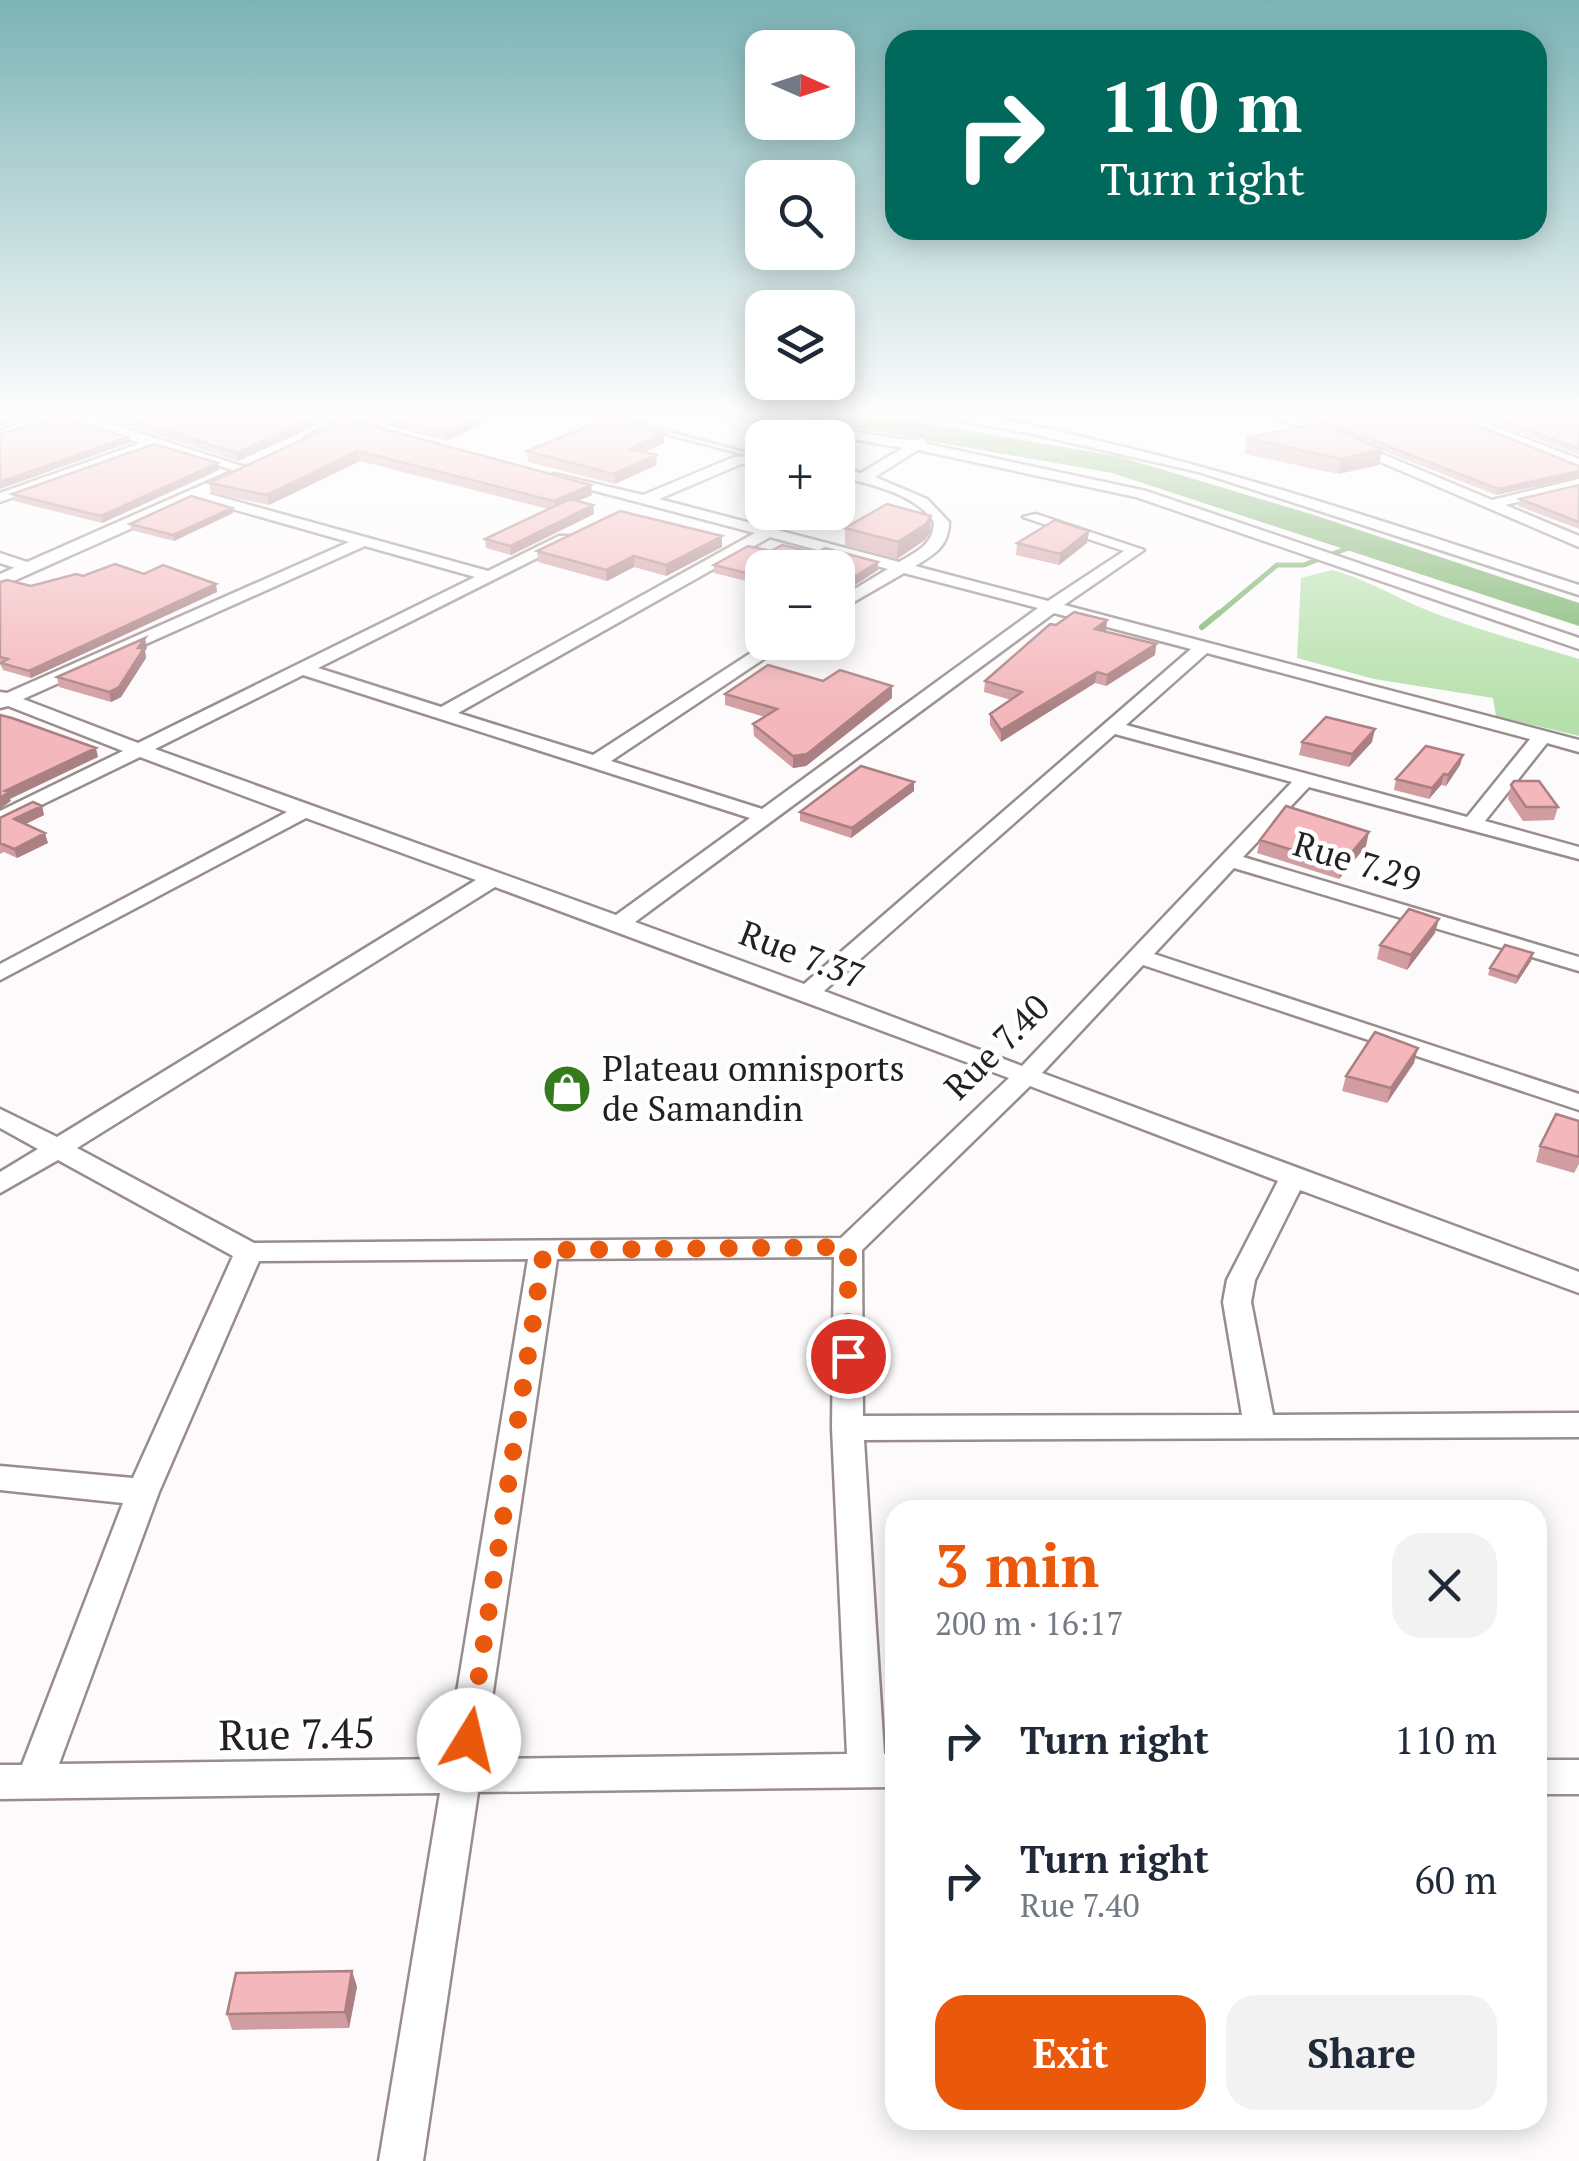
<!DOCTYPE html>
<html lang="en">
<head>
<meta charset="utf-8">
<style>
	body { margin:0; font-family:"PT Serif",serif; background:#f2f2f3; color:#1f2937; height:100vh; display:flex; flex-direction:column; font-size:38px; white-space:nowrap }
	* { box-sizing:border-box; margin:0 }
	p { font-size:32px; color:#747a83 }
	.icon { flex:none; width:55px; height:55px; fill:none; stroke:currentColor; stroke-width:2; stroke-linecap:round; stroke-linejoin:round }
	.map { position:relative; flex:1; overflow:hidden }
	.side { position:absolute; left:885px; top:1500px; width:662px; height:630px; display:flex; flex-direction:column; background:#fff; border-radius:30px; box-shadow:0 5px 25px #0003 }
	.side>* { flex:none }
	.banner { position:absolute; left:885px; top:30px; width:662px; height:210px; border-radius:30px; box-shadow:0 5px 25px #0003; background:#00695c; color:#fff; overflow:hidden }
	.needle { width:65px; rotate:93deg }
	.tools { position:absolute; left:745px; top:30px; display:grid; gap:20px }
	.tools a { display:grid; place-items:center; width:110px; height:110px; border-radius:20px; background:#fff; box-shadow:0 5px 25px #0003; font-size:50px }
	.pin { position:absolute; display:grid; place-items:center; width:85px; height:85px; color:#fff; margin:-42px; border:5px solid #fff; border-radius:50%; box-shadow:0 2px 10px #0007 }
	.me { position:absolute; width:110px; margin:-55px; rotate:9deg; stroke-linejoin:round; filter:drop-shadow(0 0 8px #0008) }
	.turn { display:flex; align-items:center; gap:35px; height:210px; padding:0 50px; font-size:45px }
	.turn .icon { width:130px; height:130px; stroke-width:2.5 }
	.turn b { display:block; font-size:70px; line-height:85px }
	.round { display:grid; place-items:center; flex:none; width:105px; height:105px; border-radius:30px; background:#f2f2f3 }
	.head { display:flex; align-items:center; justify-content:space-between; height:170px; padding:0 50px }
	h1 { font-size:60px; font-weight:700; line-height:75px; color:#ea580c }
	.action { display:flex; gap:20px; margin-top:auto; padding:20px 50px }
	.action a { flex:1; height:115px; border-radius:30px; background:#ea580c; color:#fff; font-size:40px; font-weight:700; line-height:115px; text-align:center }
	.action a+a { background:#f2f2f3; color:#1f2937 }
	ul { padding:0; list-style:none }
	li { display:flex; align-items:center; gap:30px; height:140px; padding:0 50px }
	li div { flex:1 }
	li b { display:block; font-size:38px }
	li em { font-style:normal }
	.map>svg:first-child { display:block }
</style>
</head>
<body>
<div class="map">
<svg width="1579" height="2161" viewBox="0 0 1579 2161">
	<rect width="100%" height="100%" fill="#fdfafb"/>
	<path fill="#b6e0ab" d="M1332 570C1363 578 1388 593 1417 606 1469 628 1525 642 1579 659V736L1496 716 1493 698 1374 679 1297 658 1301 578Z"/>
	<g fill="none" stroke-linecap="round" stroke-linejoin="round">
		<path stroke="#78b169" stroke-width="5" d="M1332 554 1363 543
			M1216 616 1277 565H1304L1319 559"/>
		<path stroke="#78b169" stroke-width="6" d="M1202 627 1219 613"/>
		<path fill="#78b169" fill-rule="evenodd" d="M791 411H851L1117 456 1314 515 1579 603V626L1112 473 805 419Z"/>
		<g stroke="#998c8d" stroke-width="6">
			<path id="service" d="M580 411H589L762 457V459Z"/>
		</g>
		<g stroke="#998c8d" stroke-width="5">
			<path id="minor" d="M41 411H71L254 470 247 474 155 447 0 502V493L141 443 61 419 0 439V431L47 415Z
				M296 411H318L377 427 370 431Z
				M696 411H724L913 441 922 438 928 444 1146 491 1579 638V649L1136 497 918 450 875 477 927 499 949 522C949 546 934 555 915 566L1048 601 1124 551 1023 517 1036 514 1144 550 1064 605 1579 740V752L1547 743 1485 821 1579 847V859L1309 787 1243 857 1579 957V971L1234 868 1154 954 1579 1094V1110L1143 965 1042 1073 1579 1272V1293L1300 1190 1255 1280 1251 1302 1273 1415 1579 1413V1437L864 1440 884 1754 895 1753V1787L478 1792 423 2161H379L440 1793 0 1799V1765H22L123 1503 0 1490V1466L133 1478 233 1256 58 1160 0 1193V1172L38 1149 0 1128V1109L57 1137 476 880 306 818 0 980V964L287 812 140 757 0 825V811L123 751 8 706 0 708V692L7 693 349 542 190 497V491L195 490 488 571 559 536H569V542L318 668 441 707 755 533 554 480V474L643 495 734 457 762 455V463L741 464 659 499 899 562C918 551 933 545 934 522 915 493 869 484 838 476V468L861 473 903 448ZM770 537 888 569 838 599V611L904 573 1038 608 762 809 611 761 789 642H768L593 755 458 713ZM365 546 475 577 138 743 23 699ZM1054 613 1191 649 804 984 635 922ZM1207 653 1530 739 1467 817 1126 725ZM303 675 750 818 616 915 155 749ZM1115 734 1292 782 1022 1066 824 991ZM495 887 1009 1078 841 1238 254 1243 77 1148ZM1030 1086 1278 1181 1227 1280 1223 1302 1242 1415 863 1416 862 1250ZM834 1257 832 1428 847 1754 483 1759 557 1259ZM528 1259 446 1759 59 1764 159 1492 259 1261Z
				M906 411C968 408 1034 426 1095 440 1259 478 1418 533 1579 585V595L1199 472 1028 433Z
				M1262 411H1279L1492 500 1579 479V487L1505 505 1579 536V547Z
				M1435 411H1453L1579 459V468Z
				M0 553 36 565 38 568 30 573 0 563Z
				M1538 1760H1579V1794H1538Z"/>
		</g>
		<g stroke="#998c8d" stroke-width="5">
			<path id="tertiary" d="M357 411H377L319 440 305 437Z
				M245 466 251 467V475L0 587V574Z"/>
		</g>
		<use href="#service" fill="#fff" fill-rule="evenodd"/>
		<use href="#minor" fill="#fff" fill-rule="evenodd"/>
		<use href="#tertiary" fill="#fff" fill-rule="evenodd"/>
	</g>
	<path fill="#d29da1" d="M92 411H307L324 422 238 461 92 414Z
		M378 411H503L485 418 486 423 446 441 371 421 370 414Z
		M1282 411H1441L1579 466V477L1496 495 1381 450 1379 465 1338 474 1245 454 1247 438 1316 424Z
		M1462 411H1579V455Z
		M347 419 591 485 592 495 577 501 593 505 594 514 511 555 486 548 485 539 548 509 360 461 269 505 211 493 209 483Z
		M664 443 645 452 656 455 657 465 615 484 528 462 527 451Z
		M218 463 219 470 102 523 14 501 12 494Z
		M1579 485V529L1518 506 1520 499Z
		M233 513 174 541 131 530 130 524Z
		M931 516 930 532 925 540 897 559 845 545V528Z
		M1089 531 1087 543 1059 565 1016 555 1017 543Z
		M722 536V547L666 576 634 567 607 581 538 562 537 551Z
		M771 551 816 553 878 570 838 596V568H762V613L761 606 748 603V594L762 585 714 573V565Z
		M144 574 217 592 31 678 3 670 0 664V582L31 586 83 576Z
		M1107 620 1105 632 1156 644 1155 655 1106 686 1095 683 1001 742 990 725V714L1011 700 984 692 985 681 1056 625Z
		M147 648 145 651 146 658 121 697 111 702 59 687 57 677Z
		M823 681 892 698 806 766 793 768 754 736 753 724 765 717 725 705V694Z
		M1302 742H1372L1349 767 1299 755Z
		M1463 755 1460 765 1446 786 1441 785 1429 799 1394 790 1396 779Z
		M914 782V791L851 838 800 821V812Z
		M1511 785 1558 807 1554 820 1523 821 1508 799Z
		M42 806 44 815 25 824 48 843 17 858 4 852 0 854V818Z
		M1260 840 1366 846 1339 879 1257 853Z
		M1435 933 1407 970 1377 959 1380 945Z
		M1531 961 1516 984 1488 975 1490 968Z
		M1414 1063 1387 1103 1342 1091 1346 1076Z
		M1579 1121V1164L1574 1173 1536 1162 1540 1146Z
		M352 1971 357 1987 349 2028 232 2030 227 2014Z"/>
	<path fill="#ab8083" d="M28 411H38V414L0 427V420Z
		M485 411H503L485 418 486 423 446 441 445 433Z
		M322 414 324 422 238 461 237 453Z
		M664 433V443L630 459V449Z
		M128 437 129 443 0 489V482Z
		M1382 449 1379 465 1338 474 1341 459Z
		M358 451 360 461 269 505 267 495Z
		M656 455 657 465 615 484 614 474Z
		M218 463 219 470 102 523 101 516Z
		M1579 471V477L1496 495 1498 489Z
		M591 485 592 495 555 511 554 501Z
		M593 505 594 514 511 555 510 546Z
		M232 508 233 513 174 541 173 535Z
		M931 516 930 532 925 540 897 559 898 542Z
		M1089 531 1087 543 1059 565 1060 554Z
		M722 536V547L666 576V565Z
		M634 556V567L607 581 606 570Z
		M878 562V570L838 596V587Z
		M216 584 217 592 31 678 29 671Z
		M1107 620 1106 631 1094 640 1095 629Z
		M145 638 147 648 145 651 146 658 121 697 111 702 109 692Z
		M1156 644 1155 655 1106 686 1107 675Z
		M1097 672 1095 683 1001 742V730Z
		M892 686V698L806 766 793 768V756Z
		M1375 729 1372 742 1349 767 1352 754Z
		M96 748 98 757 10 799 11 801 0 809V798L5 791Z
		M1463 755 1460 765 1446 786 1448 775Z
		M1444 774 1441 785 1429 799 1432 788Z
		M914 782V791L851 838 852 828Z
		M42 806 44 815 16 829 14 819Z
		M1369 832 1366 846 1339 879 1341 865Z
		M45 833 48 843 17 858 14 849Z
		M1439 919 1435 933 1407 970 1411 955Z
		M1533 953 1531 961 1516 984 1518 977Z
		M1418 1048 1414 1063 1387 1103 1391 1088Z
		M352 1971 357 1987 349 2028 345 2012Z"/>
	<path fill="#f4b7bb" stroke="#ab8083" stroke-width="2.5" d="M0 411H28L0 420Z
		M104 411H307L322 414 237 453Z
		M378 411H485L477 414 485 416 445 433 370 414Z
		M1297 411H1441L1579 466V471L1498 489Z
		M1478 411H1579V449Z
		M60 417 128 437 0 482V434Z
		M347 419 591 485 554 501 358 451 267 495 209 483Z
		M606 419 664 433 630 449 656 455 614 474 527 451Z
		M1319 423 1382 449 1341 459 1247 438Z
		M154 444 218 463 101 516 12 494Z
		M1579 485V522L1520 499Z
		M191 496 232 508 173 535 130 524Z
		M570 499 593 505 510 546 485 539Z
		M887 504 931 516 926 524 898 542 845 528Z
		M620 511 722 536 666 565 634 556 606 570 537 551Z
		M1055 520 1089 531 1060 554 1017 543Z
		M782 545 816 553 825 548 878 562 838 587V568H762V577L714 565 748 546 771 551Z
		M115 564 144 574 163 565 216 584 29 671 1 663 8 659 0 657V582L7 580 31 586 76 574 83 576Z
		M762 585V598L748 594Z
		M1074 612 1107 620 1095 629 1156 644 1107 675 1097 672 1001 730 990 714 1022 692 985 681 1050 624 1056 625Z
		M145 638 138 648H144L119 687 109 692 57 677Z
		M768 665 823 681 840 670 892 686 807 754 793 756 753 724 777 709 725 694Z
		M0 715 12 718 96 748 5 791 9 792 0 798Z
		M1326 717 1375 729 1352 754 1302 742Z
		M1426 746 1463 755 1448 775 1444 774 1432 788 1396 779Z
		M861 766 914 782 852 828 800 812Z
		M1514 781H1539L1558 807H1526L1511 785Z
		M33 802 42 806 14 819 45 833 14 849 0 843V818Z
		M1286 806 1369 832 1341 865 1260 840Z
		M1409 909 1439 919 1411 955 1380 945Z
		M1505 945 1533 953 1518 977 1490 968Z
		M1375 1032 1418 1048 1391 1088 1346 1076Z
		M1556 1114 1579 1121V1157L1540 1146Z
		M352 1971 345 2012 227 2014 236 1973Z"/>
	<linearGradient id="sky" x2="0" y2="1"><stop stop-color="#7bb3b5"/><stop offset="0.58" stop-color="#fefdfd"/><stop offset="1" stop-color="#fefdfd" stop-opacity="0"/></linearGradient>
	<rect width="1579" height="713" fill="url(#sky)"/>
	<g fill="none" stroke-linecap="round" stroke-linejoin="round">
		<path stroke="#ea580c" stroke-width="18" stroke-dasharray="0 32.4" d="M469 1740 544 1250 848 1247V1356"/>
	</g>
	<defs>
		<g id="shop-disc" transform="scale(2.5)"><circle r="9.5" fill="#357b1e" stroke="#fff"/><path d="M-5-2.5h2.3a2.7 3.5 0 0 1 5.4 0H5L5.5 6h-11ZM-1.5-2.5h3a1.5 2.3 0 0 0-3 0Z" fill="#fff"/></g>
	</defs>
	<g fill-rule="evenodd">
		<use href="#shop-disc" x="567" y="1089"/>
	</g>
	<g text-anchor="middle" stroke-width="9" stroke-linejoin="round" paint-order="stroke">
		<g font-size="35" fill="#241f20" stroke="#fff">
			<text transform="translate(1357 862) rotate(17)" y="12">Rue 7.29</text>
			<text transform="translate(802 955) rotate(21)" y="12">Rue 7.37</text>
			<text transform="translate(997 1047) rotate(-45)" y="12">Rue 7.40</text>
		</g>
		<g font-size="35" fill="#241f20" stroke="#fff" text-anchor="start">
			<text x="602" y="1081">Plateau omnisports<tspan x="602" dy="40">de Samandin</tspan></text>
		</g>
		<g font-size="42" fill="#241f20" stroke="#fff">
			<text transform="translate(297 1734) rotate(-1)" y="15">Rue 7.45</text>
		</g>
	</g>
</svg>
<div class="tools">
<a><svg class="needle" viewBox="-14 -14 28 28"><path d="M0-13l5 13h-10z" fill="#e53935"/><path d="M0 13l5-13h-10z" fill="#747a83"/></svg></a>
<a><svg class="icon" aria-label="search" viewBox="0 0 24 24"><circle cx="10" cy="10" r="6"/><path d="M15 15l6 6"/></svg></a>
<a><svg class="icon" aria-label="layers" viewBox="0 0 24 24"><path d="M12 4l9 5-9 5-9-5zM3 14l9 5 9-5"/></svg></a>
<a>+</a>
<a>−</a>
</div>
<div class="pin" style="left:848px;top:1356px;background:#d93025"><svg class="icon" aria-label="arrive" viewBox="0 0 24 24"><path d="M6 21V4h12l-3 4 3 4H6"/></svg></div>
<svg class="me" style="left:469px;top:1740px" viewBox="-20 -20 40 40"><circle r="19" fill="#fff"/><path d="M0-13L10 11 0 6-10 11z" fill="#ea580c"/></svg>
<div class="banner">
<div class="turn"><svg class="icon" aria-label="right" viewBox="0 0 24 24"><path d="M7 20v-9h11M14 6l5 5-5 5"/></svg><div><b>110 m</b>Turn right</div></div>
</div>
<section class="side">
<div class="head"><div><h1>3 min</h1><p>200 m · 16:17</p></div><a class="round"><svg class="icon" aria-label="close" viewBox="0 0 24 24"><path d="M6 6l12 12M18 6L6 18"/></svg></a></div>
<ul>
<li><svg class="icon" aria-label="right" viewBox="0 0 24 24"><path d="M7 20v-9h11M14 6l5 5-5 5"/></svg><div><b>Turn right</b></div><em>110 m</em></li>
<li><svg class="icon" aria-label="right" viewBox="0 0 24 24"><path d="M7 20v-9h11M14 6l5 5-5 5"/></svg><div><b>Turn right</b><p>Rue 7.40</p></div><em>60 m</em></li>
</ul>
<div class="action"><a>Exit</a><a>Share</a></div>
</section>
</div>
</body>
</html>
